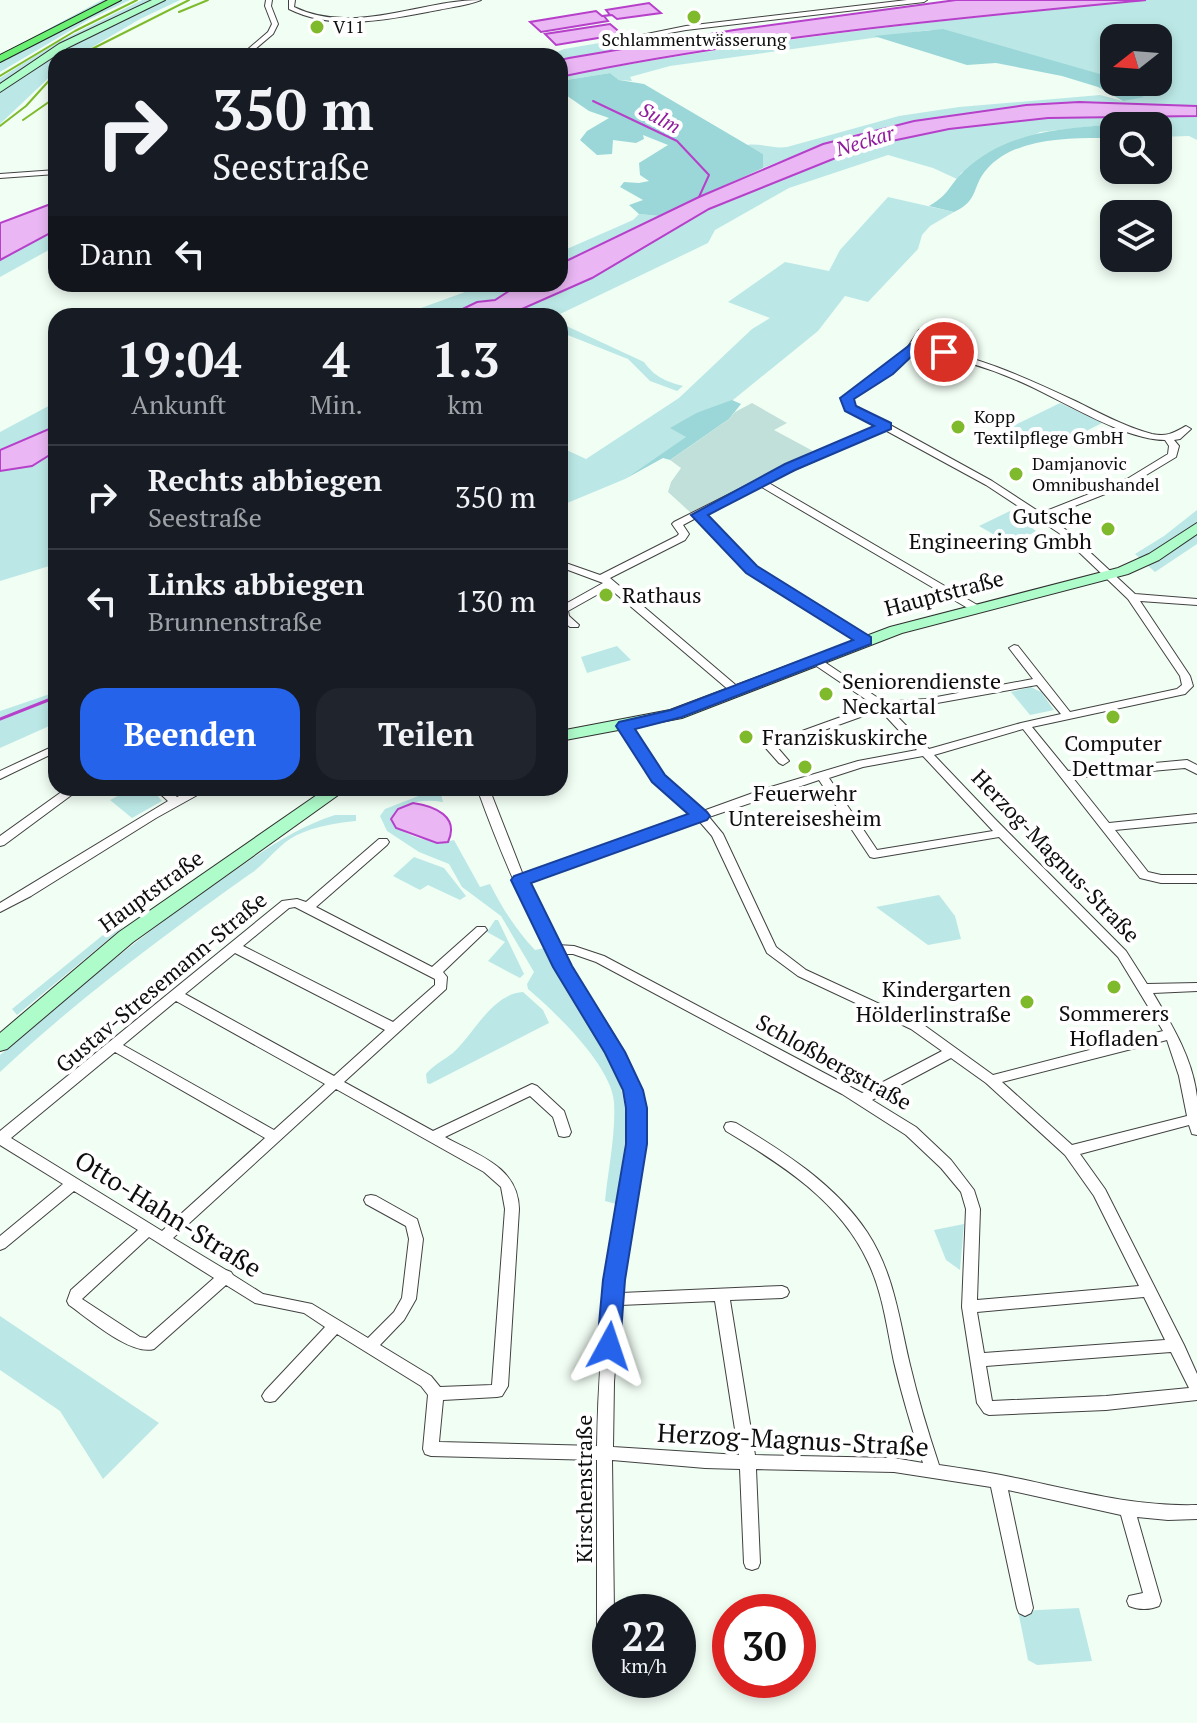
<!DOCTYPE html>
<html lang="de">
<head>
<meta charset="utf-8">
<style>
	body { margin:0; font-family:"PT Serif",serif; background:#20242c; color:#f1f3f6; height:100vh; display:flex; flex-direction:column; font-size:30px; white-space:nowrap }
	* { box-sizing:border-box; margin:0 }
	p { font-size:26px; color:#9ea1a6 }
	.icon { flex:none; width:44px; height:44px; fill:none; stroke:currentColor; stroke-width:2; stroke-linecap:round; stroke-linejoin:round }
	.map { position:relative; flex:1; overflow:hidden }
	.side { position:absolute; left:48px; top:308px; width:520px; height:488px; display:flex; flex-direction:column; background:#171b24; border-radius:24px; box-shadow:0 4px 12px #0003 }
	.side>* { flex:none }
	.top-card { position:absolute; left:48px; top:48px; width:520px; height:244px; border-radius:24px; box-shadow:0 4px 12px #0003; background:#171b24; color:#f1f3f6; overflow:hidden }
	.needle { width:52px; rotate:253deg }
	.buttons { position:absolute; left:1100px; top:24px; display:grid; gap:16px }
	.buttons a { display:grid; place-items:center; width:72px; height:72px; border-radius:16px; background:#171b24; box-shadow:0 4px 12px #0003; font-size:40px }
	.speed { position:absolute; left:592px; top:1594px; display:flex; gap:16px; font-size:40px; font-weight:700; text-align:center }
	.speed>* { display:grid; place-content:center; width:104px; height:104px; border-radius:50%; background:#171b24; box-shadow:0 4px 12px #0003; line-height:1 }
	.speed small { font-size:20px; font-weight:400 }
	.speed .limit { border:12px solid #d22; background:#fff; color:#111 }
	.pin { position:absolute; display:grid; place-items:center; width:68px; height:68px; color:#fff; margin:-34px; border:4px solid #fff; border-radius:50%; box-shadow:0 2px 8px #0007 }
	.me { position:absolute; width:88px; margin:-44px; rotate:5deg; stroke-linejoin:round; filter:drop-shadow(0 0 6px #0008) }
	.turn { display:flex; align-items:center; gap:28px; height:168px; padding:0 32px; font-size:36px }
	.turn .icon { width:104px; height:104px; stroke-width:2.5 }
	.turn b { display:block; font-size:56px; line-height:68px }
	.then { display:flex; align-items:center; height:76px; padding:0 32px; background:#0003; gap:16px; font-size:30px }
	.eta { display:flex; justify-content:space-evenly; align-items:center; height:136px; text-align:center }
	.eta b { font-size:48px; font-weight:700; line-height:56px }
	.button { display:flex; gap:16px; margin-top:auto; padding:16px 32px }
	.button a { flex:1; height:92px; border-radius:24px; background:#2563eb; color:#fff; font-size:32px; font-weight:700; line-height:92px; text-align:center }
	.button a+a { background:#20242c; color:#f1f3f6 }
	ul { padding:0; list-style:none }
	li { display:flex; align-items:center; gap:24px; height:104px; padding:0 32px; border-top:2px solid #363941 }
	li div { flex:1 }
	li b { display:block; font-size:30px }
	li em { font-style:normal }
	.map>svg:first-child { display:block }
</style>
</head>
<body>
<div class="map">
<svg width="1197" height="1723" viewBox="0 0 1197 1723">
	<rect width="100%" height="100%" fill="#f1fef4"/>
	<path fill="#bbe8e6" d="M102 0H130L90 19 0 72V55Z
		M142 0H180L140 19 77 56H56V71L0 124V78L58 42Z
		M1146 0H1197V106C1046 98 905 111 763 168V154L747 145C761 143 772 149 787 147L899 116 959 107 1100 95 1123 101 1119 82H1158V38H1114V78L930 30 670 66 630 77 632 81 619 80 610 73 560 81V77C754 39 949 20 1146 0Z
		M670 31 679 39 560 60V56H549L564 49Z
		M1111 115 1197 116V140L1189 136 1158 137V126H1114V133L1105 125 1040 132 961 173 957 179 933 168 888 155 789 188 715 230 708 243 556 316H506L592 278 709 209 863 147 949 129 1048 117Z
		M888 197 954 212 930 226 922 235 918 249 868 302 845 296 818 331 728 404 696 413 671 428 687 437 625 479 560 506V447L586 459 679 398 752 329 770 318 728 302 785 262 829 271 840 250Z
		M639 214 659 216 560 264V252L633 220Z
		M56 230V246L0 277V260Z
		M487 284H520L495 300 477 302 448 316H399Z
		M560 323 644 362C655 377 665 381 683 386L677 391 650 381 628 359 560 332Z
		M56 402V426L0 450V432Z
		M1060 403 1102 423 1055 447 1013 426Z
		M56 451V564L0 581V471L32 466Z
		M1197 510V544L1155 572 1135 554 1164 536Z
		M1010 511 1036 531 1012 545 979 526Z
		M617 646 631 660 587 673 581 657Z
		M1031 687 1041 692 1054 710 1030 715 1011 692Z
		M56 692V723L0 748V711Z
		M133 788H151L162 801 132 818 110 800Z
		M439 788 443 802C422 799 404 801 390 819 402 837 435 845 454 840L480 887 490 884C502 908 517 931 535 950L549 947 619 1078 628 1122 616 1204 605 1201C608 1170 616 1134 614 1102 611 1065 555 1012 528 989L527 984 534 972 501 916 462 887 449 864 419 852 387 831 380 816 385 809Z
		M335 815H356V821C336 823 316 826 297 835 278 844 267 863 250 874 163 936 78 999 0 1072V1055C70 994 141 935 218 882 255 857 291 829 335 815Z
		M414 857 444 868 466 896 460 900 428 885 420 890 393 876Z
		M939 895 955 916 961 939 928 945 876 907Z
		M495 920H498L524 974 520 978 488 961 505 942 487 932Z
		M119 922 124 924 121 929 17 1015 12 1009Z
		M523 992 543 1010 549 1023 430 1084 427 1083 426 1074C435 1063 447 1059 456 1050 476 1030 493 994 523 992Z
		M964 1224 960 1270 946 1260 934 1230Z
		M0 1316 159 1423 103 1479 60 1411 0 1370Z
		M1079 1608 1092 1661 1037 1665 1028 1660 1018 1611Z"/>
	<path fill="#9bd7d8" d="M943 29 1114 78V82L1144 97 1123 101 1098 87 1062 76 996 63 967 65 874 36Z
		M610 73 619 80 644 84 763 154V168L659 216 639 214 629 205 643 200 620 187 624 182 639 183 649 181 640 175 639 163 668 145 643 135 644 139 636 143 613 140 612 154 597 155 580 140 587 131 609 118 589 111 560 91V81Z
		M1106 125 1114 133V138C1074 138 1016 136 987 169 971 187 980 200 954 212L929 206C951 193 948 186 964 171 1003 134 1054 129 1106 125Z
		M732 400 741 404 729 419 670 460 663 458 625 479 686 437 670 428 696 413Z"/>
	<path fill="#c2e0da" d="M752 403 787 423 774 430 813 451 691 513 668 492 671 482 681 468 670 460 729 419 735 412Z"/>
	<path fill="#eab7f4" stroke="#b640c9" stroke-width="2" d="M956 0H1146C949 19 753 37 560 77V60L569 58 734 30Z
		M649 3 661 13 617 19 612 15 604 16 608 21 541 32 530 22 596 11 602 16 610 15 606 10Z
		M610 24 622 34 556 45 545 34Z
		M1079 102 1197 106V116L1048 118 949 129 863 147 709 209 592 278 506 316H448L477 302 495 300 520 284H560V264L699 197 823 144 914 121 1026 105Z
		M56 202V230L0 260V223Z
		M56 426V451L32 466 0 471V450Z
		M413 803C434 806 460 816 448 842L437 843 396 828 391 819 398 809Z"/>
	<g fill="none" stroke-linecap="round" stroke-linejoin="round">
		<path stroke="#b640c9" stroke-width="2" d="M593 101 677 141 709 175 699 197"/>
		<path stroke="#b640c9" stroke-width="3" d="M0 719 56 697"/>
		<g stroke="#414141" stroke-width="2">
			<path id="minor" d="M266 0H272L271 6 278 24 273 34 247 56H240L268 32 272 24 265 6Z
				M289 0H295L294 7C354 36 420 0 481 0 469 5 452 7 438 10 390 19 335 32 289 9Z
				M907 0H927L924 2 686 30 625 41 622 39 686 26Z
				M56 170V174L0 178V174Z
				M922 329 926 332 917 346C973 354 1022 376 1073 400 1098 412 1125 427 1152 434 1168 437 1173 433 1186 426L1191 429 1180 439 1174 440 1179 446 1176 457 1133 483 1047 517 1065 529 1135 594 1197 599V605L1140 601 1190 676 1193 686 1185 694 1032 727 1068 771 1187 760 1197 765V774L1185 768 1073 778 1109 823 1197 814V822L1115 830 1148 872 1161 875H1197V883H1161L1140 878 1023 729 934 755 995 819 1126 951 1147 984 1197 983V991L1153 993C1172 1025 1193 1059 1197 1097 1197 1110 1197 1123 1197 1135L1192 1134 1189 1125 1080 1154 1105 1189 1184 1345 1197 1374V1400L1106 1410 989 1415 984 1413 977 1403 962 1307 966 1209 961 1192 941 1168 906 1135 842 1094 596 962 573 954H562C585 995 617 1031 634 1075 653 1123 639 1171 631 1220 627 1244 624 1268 621 1293L782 1286 787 1288 789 1292 787 1296 782 1298 730 1300 755 1455 894 1458 923 1463C912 1429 902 1396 894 1362 887 1329 883 1293 868 1262 840 1201 781 1164 726 1131L724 1127 726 1123 731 1122 736 1123C784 1152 835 1184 867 1232 894 1273 899 1319 910 1365 918 1399 928 1432 939 1465 960 1468 981 1471 1001 1475 1066 1488 1130 1507 1197 1505V1519L1168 1520 1137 1517 1161 1601 1159 1606C1150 1610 1138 1610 1129 1606L1127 1601 1129 1596 1143 1593 1121 1515 1008 1490 1033 1608 1031 1613 1025 1616 1019 1613 1017 1608 991 1487 894 1472 756 1469 760 1563 758 1568 752 1570 746 1568 744 1563 740 1469 705 1468 612 1460 614 1612H610V1658L606 1660 600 1658 597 1652V1460L431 1456 425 1454 423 1449 428 1395 421 1386 337 1334 275 1401 270 1402 265 1401 262 1396 265 1391 325 1327 304 1313 255 1303 226 1285 154 1349C131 1356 89 1319 69 1305L67 1301 71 1290 138 1230 74 1191 5 1248 0 1250V1236L63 1184 0 1145V1131L282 901 297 899 306 902 379 839H387L389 842 387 845 316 907 432 967 477 927H485L487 930 443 972 447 977 446 989 344 1082 433 1131 532 1084 537 1086 564 1111 571 1132 569 1136 564 1137 559 1136 553 1117 530 1096 445 1137C477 1155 518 1166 519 1209L508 1386 502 1396 497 1397 443 1400 439 1442 597 1446C598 1381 603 1317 611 1253 619 1201 640 1144 626 1092 614 1045 579 1006 556 965 524 909 499 849 477 788H489L523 875 692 815 654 781 619 726 621 724H629L662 776 703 811 764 789 858 761 917 750 880 710 777 747 789 761 783 765 779 763 764 746 766 744 874 705 812 663 811 661 812 659H820L884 702 926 699 1033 679 1009 648 1014 645 1018 646 1070 712 1177 689 1182 685 1180 676 1128 599 1059 533 986 485 885 430 767 482 979 606 980 608 979 610H971L760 486 703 514 719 527 756 568 869 639 870 641 869 643H861L748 572 713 531 696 518 683 525 689 534 685 540 610 578 738 687 739 689 738 691H730L609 588 568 611 569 616 579 625 578 627H570L560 619V607L603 583 560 567V561L600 575 677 536 679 534 672 524 674 522 787 465 878 426 844 407 842 398 903 354 919 330ZM914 351C956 357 994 369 1032 387 1068 404 1126 440 1165 440L1169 446 1168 454 1127 479 1041 513 992 481 852 404 853 397 909 358ZM1037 685 1061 714 1021 723 929 749 890 709 926 705ZM923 756 993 831 877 850 829 778 863 767ZM819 780 870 857 874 858 999 837 1118 957 1163 1031 993 1075 921 1023 806 970 776 947 723 834 709 817ZM699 821 712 836 767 953 798 976 911 1029 942 1051 862 1093 604 956 574 946 557 945 526 882ZM295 907 435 979V985L393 1022 243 946 289 908ZM235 953 385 1030 334 1076 185 994ZM176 1001 325 1084 274 1130 123 1045ZM1167 1040 1179 1076 1187 1116 1072 1145 1002 1082ZM115 1052 265 1138 162 1231 11 1138ZM951 1058 986 1083 1065 1155 1094 1196 1139 1286 977 1300 980 1209 974 1190 951 1160 916 1127 872 1100ZM336 1089 484 1172 501 1187 505 1209 492 1385 440 1387 431 1376 380 1345 404 1320 416 1299 423 1239 417 1219 376 1196 371 1195 366 1196 364 1200 366 1204 406 1226 409 1239 402 1298 394 1312 368 1338 312 1304 263 1294 233 1275 231 1272 226 1270 173 1238ZM149 1237 214 1278 146 1338 140 1337 82 1299ZM1144 1297 1165 1340 984 1353 977 1312ZM715 1301 739 1455 613 1447 614 1382 620 1305ZM1171 1352 1189 1388 1106 1396 992 1401 986 1366Z
				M56 745V752L0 779V771Z
				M67 788H81L4 845 0 846V836Z
				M154 788H167L177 797 195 788H210L156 818 31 896 0 912V903L168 801Z"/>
		</g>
		<g stroke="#303030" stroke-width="2">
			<path id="secondary" d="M152 0H165L67 48 0 92V84L59 44Z
				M1197 523V534L1159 560 1128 574 902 633 682 718 560 741V731L670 710 890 627 1118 568 1149 554Z
				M327 788H348L133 942 7 1049 0 1051V1033L119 932Z"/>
		</g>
		<g stroke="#1f1f1f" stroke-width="2">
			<path id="trunk" d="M108 0H121L0 62V55Z"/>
		</g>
		<use href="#minor" fill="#fff" fill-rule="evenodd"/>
		<use href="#secondary" fill="#aefcca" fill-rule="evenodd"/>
		<use href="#trunk" fill="#6af174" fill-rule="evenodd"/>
		<path stroke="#7eba2b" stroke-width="2" d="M179 12 208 0
			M78 56 189 0
			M0 76 75 31 137 0
			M23 120 56 97
			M0 126 26 106 56 73"/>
	</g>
	<path fill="#2563eb" stroke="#184099" stroke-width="2" d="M911 344 944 348 950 352 944 356 915 353 893 374 854 399 856 406 891 423V429L795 470 708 515 757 566 871 637V644L682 717 635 729 665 775 707 812 710 816 707 820 531 883 572 966 625 1052 643 1090 647 1108V1144L625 1280 620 1346 617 1353 609 1356 601 1353 597 1346 603 1280 626 1144V1108L623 1090 605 1053 553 967 511 880 514 876 688 814 652 782 616 726 619 722 671 710 853 640 746 573 691 515 785 464 874 426 845 411 840 398Z"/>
	<g fill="#7eba2b" stroke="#fff" stroke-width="3">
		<circle cx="694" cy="17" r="8"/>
		<circle cx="317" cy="27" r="8"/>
		<circle cx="958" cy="427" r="8"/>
		<circle cx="1016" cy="474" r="8"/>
		<circle cx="1108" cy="529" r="8"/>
		<circle cx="606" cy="595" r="8"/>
		<circle cx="826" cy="694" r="8"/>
		<circle cx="1113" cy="717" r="8"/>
		<circle cx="746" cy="737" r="8"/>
		<circle cx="805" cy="767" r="8"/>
		<circle cx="1114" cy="987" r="8"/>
		<circle cx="1027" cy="1002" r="8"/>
	</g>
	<g text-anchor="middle" stroke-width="8" stroke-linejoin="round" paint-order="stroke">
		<g font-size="18" fill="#0e0e0e" stroke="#fff" text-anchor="start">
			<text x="333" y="33">V11</text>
			<text x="694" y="46" text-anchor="middle">Schlammentwässerung</text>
			<text x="974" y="423">Kopp<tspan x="974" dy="21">Textilpflege GmbH</tspan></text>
			<text x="1032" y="470">Damjanovic<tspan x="1032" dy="21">Omnibushandel</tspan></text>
		</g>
		<g font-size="20" font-style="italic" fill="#901b9c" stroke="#fff">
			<text transform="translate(660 118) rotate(28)" y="7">Sulm</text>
			<text transform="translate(865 141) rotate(-17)" y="7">Neckar</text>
		</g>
		<g font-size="22" fill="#0e0e0e" stroke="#fff" text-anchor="start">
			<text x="1092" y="524" text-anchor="end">Gutsche<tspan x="1092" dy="25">Engineering Gmbh</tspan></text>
			<text x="622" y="603">Rathaus</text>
			<text x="842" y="689">Seniorendienste<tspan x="842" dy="25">Neckartal</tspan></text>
			<text x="762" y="745">Franziskuskirche</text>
			<text x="1113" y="751" text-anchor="middle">Computer<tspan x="1113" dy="25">Dettmar</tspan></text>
			<text x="805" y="801" text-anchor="middle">Feuerwehr<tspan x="805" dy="25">Untereisesheim</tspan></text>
			<text x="1011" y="997" text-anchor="end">Kindergarten<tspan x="1011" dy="25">Hölderlinstraße</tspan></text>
			<text x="1114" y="1021" text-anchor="middle">Sommerers<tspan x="1114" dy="25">Hofladen</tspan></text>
		</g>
		<g font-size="22" fill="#0e0e0e" stroke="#fff">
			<text transform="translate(944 593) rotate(-15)" y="8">Hauptstraße</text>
			<text transform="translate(1056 856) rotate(46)" y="8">Herzog-Magnus-Straße</text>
			<text transform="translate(151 891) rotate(-36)" y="8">Hauptstraße</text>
			<text transform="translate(161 982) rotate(-40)" y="8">Gustav-Stresemann-Straße</text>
			<text transform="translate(834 1062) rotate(29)" y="8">Schloßbergstraße</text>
			<text transform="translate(584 1489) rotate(-90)" y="8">Kirschenstraße</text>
		</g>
		<g font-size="26" fill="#0e0e0e" stroke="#fff">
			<text transform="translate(168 1214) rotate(32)" y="9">Otto-Hahn-Straße</text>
			<text transform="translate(793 1440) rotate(3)" y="9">Herzog-Magnus-Straße</text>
		</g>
	</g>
</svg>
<div class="buttons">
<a><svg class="needle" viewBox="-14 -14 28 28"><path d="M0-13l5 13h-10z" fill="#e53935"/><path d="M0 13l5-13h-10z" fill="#9ea1a6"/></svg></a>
<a><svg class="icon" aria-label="search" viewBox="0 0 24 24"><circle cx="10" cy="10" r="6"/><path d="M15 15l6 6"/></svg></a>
<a><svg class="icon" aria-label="layers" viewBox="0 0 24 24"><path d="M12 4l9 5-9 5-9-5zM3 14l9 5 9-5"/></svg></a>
</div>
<div class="speed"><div>22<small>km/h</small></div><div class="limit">30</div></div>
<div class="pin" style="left:944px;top:352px;background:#d93025"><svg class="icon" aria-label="arrive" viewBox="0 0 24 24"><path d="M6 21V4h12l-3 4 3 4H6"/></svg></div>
<svg class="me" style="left:609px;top:1346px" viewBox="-20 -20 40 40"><path d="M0-17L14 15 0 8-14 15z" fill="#2563eb" stroke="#fff" stroke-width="4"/></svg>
<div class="top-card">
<div class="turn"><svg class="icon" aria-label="right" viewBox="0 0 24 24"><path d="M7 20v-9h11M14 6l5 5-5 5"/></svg><div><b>350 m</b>Seestraße</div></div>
<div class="then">Dann<svg class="icon" aria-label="left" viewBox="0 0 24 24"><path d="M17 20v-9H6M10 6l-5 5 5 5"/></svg></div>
</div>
<section class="side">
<div class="eta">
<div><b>19:04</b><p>Ankunft</p></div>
<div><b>4</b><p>Min.</p></div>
<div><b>1.3</b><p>km</p></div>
</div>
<ul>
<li><svg class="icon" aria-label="right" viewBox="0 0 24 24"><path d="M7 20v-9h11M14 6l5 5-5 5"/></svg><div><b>Rechts abbiegen</b><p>Seestraße</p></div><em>350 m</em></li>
<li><svg class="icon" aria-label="left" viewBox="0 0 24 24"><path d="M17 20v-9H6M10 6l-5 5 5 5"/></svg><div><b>Links abbiegen</b><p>Brunnenstraße</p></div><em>130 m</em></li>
</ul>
<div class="button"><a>Beenden</a><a>Teilen</a></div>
</section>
</div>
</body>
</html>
